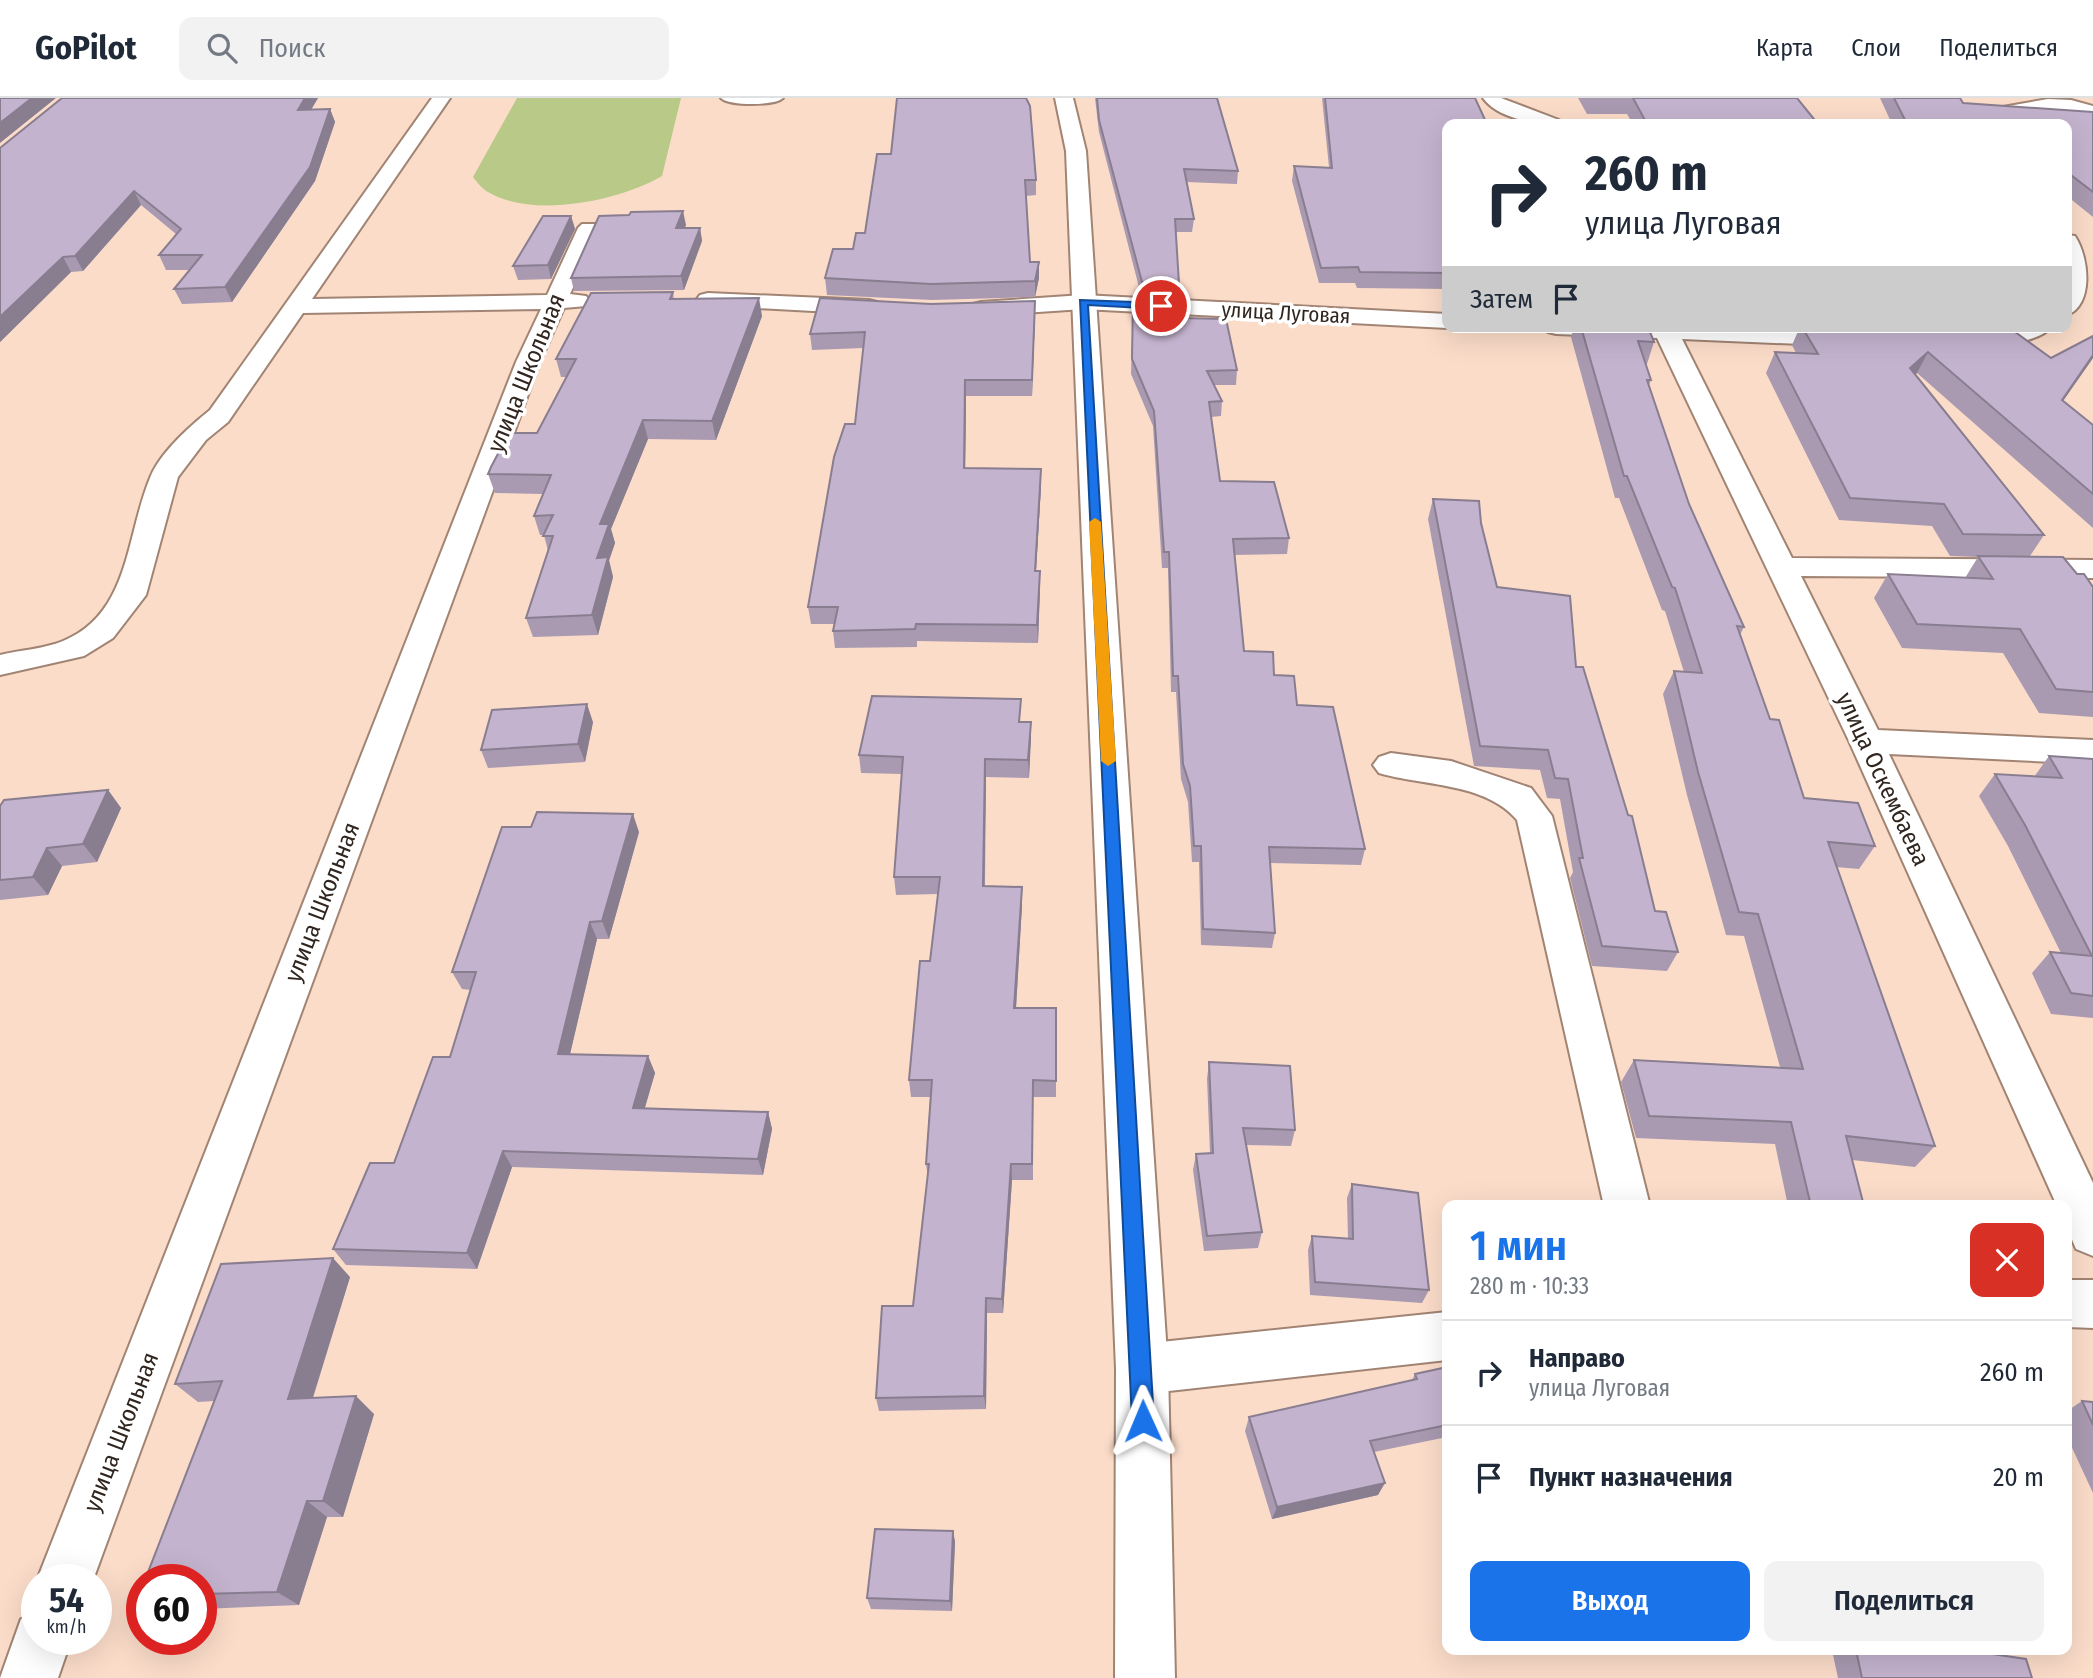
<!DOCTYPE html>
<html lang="ru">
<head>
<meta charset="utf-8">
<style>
	body { margin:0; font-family:"Fira Sans Condensed",sans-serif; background:#f2f2f3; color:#1f2937; height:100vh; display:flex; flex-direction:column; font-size:26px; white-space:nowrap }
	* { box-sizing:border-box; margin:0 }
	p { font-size:23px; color:#747a83 }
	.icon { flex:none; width:38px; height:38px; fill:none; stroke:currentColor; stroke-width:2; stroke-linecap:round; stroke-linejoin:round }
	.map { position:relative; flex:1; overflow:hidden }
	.details { position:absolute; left:1442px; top:1102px; width:630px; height:455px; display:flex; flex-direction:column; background:#fff; border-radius:14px; box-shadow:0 7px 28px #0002 }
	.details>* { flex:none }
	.top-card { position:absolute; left:1442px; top:21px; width:630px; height:214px; border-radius:14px; box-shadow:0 7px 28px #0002; background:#fff; color:#1f2937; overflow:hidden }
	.speed { position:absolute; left:21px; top:1466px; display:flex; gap:14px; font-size:35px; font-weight:700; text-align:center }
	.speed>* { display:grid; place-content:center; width:91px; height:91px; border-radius:50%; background:#fff; box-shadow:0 7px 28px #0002; line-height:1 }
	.speed small { font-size:18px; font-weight:400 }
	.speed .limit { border:10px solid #d22; background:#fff; color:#111 }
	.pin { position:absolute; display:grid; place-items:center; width:60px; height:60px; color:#fff; margin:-30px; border:4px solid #fff; border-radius:50%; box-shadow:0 2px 7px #0007 }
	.me { position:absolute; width:77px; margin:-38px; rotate:359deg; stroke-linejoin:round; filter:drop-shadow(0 0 5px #0008) }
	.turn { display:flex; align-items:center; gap:24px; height:147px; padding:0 28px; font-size:32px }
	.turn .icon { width:91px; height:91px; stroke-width:2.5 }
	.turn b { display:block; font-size:49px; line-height:60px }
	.then { display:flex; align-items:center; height:66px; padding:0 28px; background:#0003; gap:14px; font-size:26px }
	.round { display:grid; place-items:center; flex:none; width:74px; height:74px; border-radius:14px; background:#f2f2f3 }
	.head { display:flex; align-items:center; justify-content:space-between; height:119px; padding:0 28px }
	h1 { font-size:42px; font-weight:600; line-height:52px; color:#1a73e8 }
	.cta { display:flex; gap:14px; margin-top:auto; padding:14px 28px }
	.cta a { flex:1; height:80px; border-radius:14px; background:#1a73e8; color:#fff; font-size:28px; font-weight:600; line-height:80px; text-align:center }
	.cta a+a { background:#f2f2f3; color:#1f2937 }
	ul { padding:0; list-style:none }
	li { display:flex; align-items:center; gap:21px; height:105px; padding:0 28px; border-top:2px solid #e0e1e3 }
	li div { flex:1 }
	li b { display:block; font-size:26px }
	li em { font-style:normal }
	header { display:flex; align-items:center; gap:42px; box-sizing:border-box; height:98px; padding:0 35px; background:#fff; border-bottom:2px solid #e0e1e3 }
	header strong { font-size:33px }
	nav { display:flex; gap:38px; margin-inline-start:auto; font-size:24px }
	.search { width:490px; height:63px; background:#f2f2f3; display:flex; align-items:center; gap:18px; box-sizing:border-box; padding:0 24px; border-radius:14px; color:#747a83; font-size:26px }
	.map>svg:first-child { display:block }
</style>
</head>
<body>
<header>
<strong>GoPilot</strong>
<div class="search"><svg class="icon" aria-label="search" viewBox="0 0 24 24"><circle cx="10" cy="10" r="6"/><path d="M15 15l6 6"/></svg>Поиск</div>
<nav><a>Карта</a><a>Слои</a><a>Поделиться</a></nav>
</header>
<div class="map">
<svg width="2093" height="1580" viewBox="0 0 2093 1580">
	<rect width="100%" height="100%" fill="#fbdcc9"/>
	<path fill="#b9c988" d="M517 0H681L662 78C619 103 533 121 488 94 482 91 477 84 473 79Z"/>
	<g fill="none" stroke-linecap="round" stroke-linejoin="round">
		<g stroke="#a18473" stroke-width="4">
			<path id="minor" d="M432 0H450L312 201 547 197 578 130 582 126H596L600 130 570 196 586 198 590 203 586 208 564 210 540 264 93 1482H37L516 264 541 211 303 215 228 324 206 342 178 379 146 497 113 540 84 558 0 577V557C20 552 44 551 63 543 130 516 126 437 150 380 159 356 190 328 210 312Z
				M721 0H783C775 8 729 8 721 0Z
				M1483 0H1501L1559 22 1561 26C1537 27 1498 21 1483 0Z
				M2048 1 2071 2 2093 8V19C2056 10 2040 10 2003 19L1994 14 1997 10Z
				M2067 137 2075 138C2090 161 2093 208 2067 217Z
				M708 195 869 202 877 204 881 209 877 214 869 216 700 207 696 202 700 197Z
				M1083 197 1447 216V229H1450L1447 230 1083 211 981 218 973 216 969 211 973 206 981 204Z
				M1544 229H1737L1857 236 1860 241 1857 246 1848 248 1682 241 1792 460 2093 462V480L1801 478 1878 632 2093 642V666L1889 656 2093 1085V1158L2076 1151 2067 1130V1108H2057L1849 643 1657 240 1556 236 1548 234Z
				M2018 229H2051C2040 245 1978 254 1959 249L1956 244 1959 239Z
				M1391 655 1451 663 1531 690 1552 718 1650 1108H1604L1517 722C1485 684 1422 688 1379 675L1373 667 1379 659Z
				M2067 1182H2093V1230L2067 1229Z
				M1447 1214V1262L1142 1296 1124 1289 1116 1271 1124 1253 1142 1246Z
				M37 1515V1542H71L58 1580H0L21 1521Z"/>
		</g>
		<g stroke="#a18473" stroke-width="4">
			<path id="major" d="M1055 0H1073L1086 53 1168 1271 1175 1580H1115L1116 1271 1066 53Z"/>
		</g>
		<use href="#minor" fill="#fff" fill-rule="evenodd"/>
		<use href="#major" fill="#fff" fill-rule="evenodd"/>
	</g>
	<path fill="#a99ab1" d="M62 0H318L311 12 330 11 335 24 315 83 232 204 182 206 174 191 189 172H166L159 157 176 136 141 107 83 173 71 174 0 244V50Z
		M1095 0H1217L1238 73 1237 86 1186 84 1194 121 1192 134H1176L1179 186 1178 199 1141 197 1099 34Z
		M1290 0H1475L1447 26V191L1357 190 1355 185H1319L1292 83 1294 68 1329 69 1322 0Z
		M1578 0H1797L1818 26H1633L1627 16H1587Z
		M1880 0H1960L1963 5 2093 14V119L2067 98V26H1892Z
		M877 56 1036 82V97L1026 98 1030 164H1039V180L1035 199 932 202 827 197 825 180 853 151 865 135Z
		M571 118 575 131 551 181 518 182 513 168Z
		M686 127 684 130H700L702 143 684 192 574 193 571 180Z
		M673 194 674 201 762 218 716 342 648 341 611 431 615 445 609 463 613 479 598 537 533 539 526 520 548 453 544 437H540L534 418 543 396 495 395 488 376 537 335 566 279H561L556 261Z
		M1133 202 1180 220 1237 272 1236 287H1214L1222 303 1221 318 1211 319 1220 383 1289 440 1287 456 1234 457 1244 553 1274 577 1297 607 1365 751 1361 767 1270 765 1275 835 1272 850 1201 847 1199 764H1192L1188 704 1181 681 1176 594H1171L1168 470H1162L1153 328 1131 276Z
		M1035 219 1032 298H966L965 370 1041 371V388L1036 473 1040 490 1038 545 917 543V549L835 550 833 533 834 526H811L808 509 855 326 863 250 812 252 810 236Z
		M1574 229H1648L1654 244 1647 266 1645 265 1651 282 1649 287 1689 406 1744 529 1740 537 1770 621 1804 700 1875 748 1859 771 1836 769 1935 1048 1915 1069 1852 1062 1864 1108H1788L1775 1046 1636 1040 1621 984 1634 962 1780 969 1744 838 1726 837 1687 697 1663 596 1674 573 1684 574 1665 513 1662 512 1619 400H1615L1571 239Z
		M1800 229H1979L1977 233 2051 260 2093 238V260L2063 303 2093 327V430L1917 275 1915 276 2044 437 2030 458 2077 476 2093 489V619L2039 615 2003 555 1902 550 1874 500 1888 476 1965 480 1978 459 1950 458 1932 428 1839 422 1766 275 1775 254 1796 255 1792 247Z
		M1433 401 1481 425 1497 489 1576 569 1655 813 1678 854 1667 873 1592 868 1570 780 1573 774 1560 701 1547 700 1540 672 1474 668 1428 421Z
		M593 624 585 664 488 670 481 652Z
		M1021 624H1031L1029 680 986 679 985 788 1022 789V807L1016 910H1056V999H1033V1082H1012L1003 1215H987L986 1311 879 1313 876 1300 913 1208 928 1080 926 1066 930 999H911L909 982 930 863 938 796 896 797 894 779 902 676 861 675 859 657Z
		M2049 658 2093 661V920L2051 916 2032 875 2050 854 2061 855 2008 748 1979 698 1995 676 2034 679Z
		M108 692 121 710 97 764 62 768 48 797 0 802V708Z
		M639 734 609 841H597L570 956 648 958 655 975 644 1011 768 1014 772 1031 763 1077 512 1069 477 1171 346 1167 333 1151 394 1065 450 959 471 892 462 891 452 874Z
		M1209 964 1295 1032 1291 1048 1246 1047 1262 1134 1258 1150 1204 1153 1193 1072 1196 1056 1210 1055 1207 981Z
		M1352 1086 1429 1192 1422 1205 1310 1197 1308 1152 1312 1138 1348 1141 1347 1100Z
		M350 1179 313 1300 374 1316 343 1419H327L299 1507 201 1511V1482L214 1303 198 1304 175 1286Z
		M1447 1269V1339L1374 1354 1378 1397 1272 1421 1245 1333 1249 1319 1412 1282 1415 1276Z
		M2082 1303 2093 1304V1395L2067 1339V1313Z
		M953 1433 955 1444 952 1513 871 1511 867 1500Z
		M1832 1552H1965L2032 1580H1838Z"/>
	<path fill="#897d90" d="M32 0H56L0 45V25Z
		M305 0H318L303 25 298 12Z
		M330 11 335 24 315 83 232 204 225 189Z
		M134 93 141 107 83 173 75 158Z
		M683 113 686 127 679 144 676 130Z
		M571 118 575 131 551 181 548 167Z
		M700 130 702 143 684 192 681 178Z
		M63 159 71 174 0 244V219Z
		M1039 164V180L1035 199V183Z
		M759 200 762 218 716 342 712 323Z
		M1035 203V219L1032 298V282Z
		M1928 254 1917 275 1900 291 1910 270Z
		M2093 257V260L2049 323 2062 302Z
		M965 282 966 298 965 387 964 370Z
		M643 322 648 341 611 431 615 445 609 462 613 479 598 537 592 517 600 426Z
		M1041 371V388L1035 490V473Z
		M1040 473V490L1038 545 1037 527Z
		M587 606 593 624 585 664 578 646Z
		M1031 624V642L1029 680 1028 662Z
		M985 661 986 679 984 806 983 788Z
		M108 692 121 710 97 764 83 746Z
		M633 716 639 734 609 841 602 823Z
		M47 750 62 768 48 797 33 779Z
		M1022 789V807L1015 927 1014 910Z
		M590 824 597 841 566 973 558 956Z
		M648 958 655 975 640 1027 633 1010Z
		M768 1014 772 1031 763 1077 758 1061Z
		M503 1053 512 1069 477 1171 467 1155Z
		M1011 1066 1012 1082 1003 1215 1002 1201Z
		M333 1160 350 1179 307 1318 288 1301Z
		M986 1200 987 1215 986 1311 984 1298Z
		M356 1298 374 1316 343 1419 323 1403Z
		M1385 1385 1378 1397 1272 1421 1277 1409Z
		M307 1403 327 1419 299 1507 277 1494Z
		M953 1433 955 1444 952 1513 950 1503Z"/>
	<path fill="#c4b3ce" stroke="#897d90" stroke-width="2" d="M0 0H32L0 25Z
		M62 0H305L298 12 330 11 310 69 225 189 174 191 202 157H159L181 131 134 93 75 158 63 159 0 219V50Z
		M897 0H1026L1030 8 1036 82H1025L1030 164H1039L1035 183 931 186 825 180 833 151H853L856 135H865L877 56H891Z
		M1097 0H1217L1238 73 1184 71 1194 121H1175L1179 186 1142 184 1099 22Z
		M1325 0H1475L1487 26H1447V175L1360 174 1358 169 1321 170 1294 68 1332 70Z
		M1633 0H1797L1818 26H1647Z
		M1894 0H1960L1963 5 2093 14V94L2067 74V26H1907Z
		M683 113 676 130H700L681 178 571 180 599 118 629 117 631 114Z
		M543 118H571L548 167 513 168Z
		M673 194 670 201 759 200 712 323 643 322 600 426H609L597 460 608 459 592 517 526 520 553 438H543L553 417 534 418 551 377 488 376 491 369 509 335H537L576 261H556L591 195Z
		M820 200 931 206 1035 203 1032 282H965L964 370 1041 371 1035 473H1040L1037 527 916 526 915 531 833 533 838 509H808L834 359 845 326H855L865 234 810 236Z
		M1133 202 1180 204V220L1226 221 1237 272 1207 273 1222 303 1209 304 1220 383 1274 384 1289 440 1233 441 1244 553 1273 554 1274 577 1294 578 1297 607 1333 609 1365 751 1269 749 1275 835 1203 831 1201 748H1194L1190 688 1183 666 1178 578H1173L1169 454H1164L1154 313 1132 261Z
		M1581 229H1648L1654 244 1638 243 1651 282H1647L1689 406 1744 529 1737 528 1770 621 1779 622 1804 700 1858 705 1875 748 1828 744 1935 1048 1846 1038 1864 1108H1811L1791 1024 1649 1018 1634 962 1803 971 1758 816 1739 814 1698 674 1674 573 1702 575 1675 490 1672 489 1627 378H1624Z
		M1802 229H1864L1979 233 2011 231 2051 260 2093 238V257L2062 302 2093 327V396L1928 254 1910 270 2044 437 1963 436 1944 406 1850 400 1775 254 1818 256Z
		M1433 401 1479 403 1481 425 1497 489 1570 498 1576 569H1583L1628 717 1632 718 1655 813 1666 814 1678 854 1602 848 1579 760H1583L1568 681 1555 680 1548 652 1480 648Z
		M1978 458 2063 459 2077 476H2084L2093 489V594L2056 591 2020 531 1917 526 1888 476 1993 481Z
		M872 598 1021 601 1019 624H1031L1028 662 985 661 983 788 1022 789 1014 910H1056V983L1033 982 1032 1066H1011L1002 1201 986 1200 984 1298 876 1300 882 1208H913L929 1066H926L932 982H909L920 863H930L940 779H894L903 659 859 657Z
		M587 606 578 646 481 652 492 612Z
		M2049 658 2093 661V898L2071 895 2050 854 2092 858 2025 727 1995 676 2062 680Z
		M108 692 83 746 47 750 33 779 0 782V708L4 702Z
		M537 714 633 716 602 823 590 824 558 956 648 958 633 1010 768 1014 758 1061 503 1053 467 1155 333 1151 370 1065H394L433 959H450L476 874H452L502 729H531Z
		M1209 964 1290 968 1295 1032 1243 1030 1262 1134 1207 1138 1196 1056 1213 1055Z
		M1352 1086 1418 1095 1429 1192 1315 1184 1312 1138 1353 1141Z
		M333 1160 288 1301 356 1298 323 1403H307L277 1494 201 1496V1482H145L222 1283 175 1286 221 1166Z
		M1447 1269V1327L1370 1343 1385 1385 1277 1409 1249 1319 1417 1281 1415 1276Z
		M2082 1303 2093 1304V1327Z
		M875 1431 953 1433 950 1503 867 1500Z
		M1856 1552H1965L2026 1561 2032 1580H1862Z"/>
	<path fill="#1a73e8" stroke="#114b97" stroke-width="2" d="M1080 202 1161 205 1166 208 1161 211 1088 207 1154 1323 1151 1331 1143 1334 1135 1331 1132 1323Z"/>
	<path fill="#f59e0b" d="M1095 420 1101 424 1116 663 1108 668 1101 663 1089 424Z"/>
	<g text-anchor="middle" stroke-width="7" stroke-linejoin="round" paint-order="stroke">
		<g font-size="21" fill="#31261f" stroke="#fff">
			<text transform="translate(1286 215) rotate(3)" y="7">улица Луговая</text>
		</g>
		<g font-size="24" fill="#31261f" stroke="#fff">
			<text transform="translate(526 275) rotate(-68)" y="8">улица Школьная</text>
			<text transform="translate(1883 681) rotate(65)" y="8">улица Оскембаева</text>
			<text transform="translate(322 804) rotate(-69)" y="8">улица Школьная</text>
			<text transform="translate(121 1334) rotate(-69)" y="8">улица Школьная</text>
		</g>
	</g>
</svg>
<div class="speed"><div>54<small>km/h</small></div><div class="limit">60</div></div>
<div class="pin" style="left:1161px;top:208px;background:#d93025"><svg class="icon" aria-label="arrive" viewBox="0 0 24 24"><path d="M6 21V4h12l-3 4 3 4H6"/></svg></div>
<svg class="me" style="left:1143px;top:1323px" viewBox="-20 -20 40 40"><path d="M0-17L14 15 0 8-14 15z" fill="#1a73e8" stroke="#fff" stroke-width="4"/></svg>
<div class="top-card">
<div class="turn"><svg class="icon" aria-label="right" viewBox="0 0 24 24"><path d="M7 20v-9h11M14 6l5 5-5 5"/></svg><div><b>260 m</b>улица Луговая</div></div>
<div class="then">Затем<svg class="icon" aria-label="arrive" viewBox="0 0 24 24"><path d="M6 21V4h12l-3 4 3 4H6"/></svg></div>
</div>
<section class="details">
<div class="head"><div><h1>1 мин</h1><p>280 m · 10:33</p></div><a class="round" style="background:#d93025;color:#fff"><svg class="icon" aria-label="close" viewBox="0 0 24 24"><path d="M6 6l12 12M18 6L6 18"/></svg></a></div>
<ul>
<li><svg class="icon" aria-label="right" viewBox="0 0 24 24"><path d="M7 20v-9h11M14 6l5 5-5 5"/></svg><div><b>Направо</b><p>улица Луговая</p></div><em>260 m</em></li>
<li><svg class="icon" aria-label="arrive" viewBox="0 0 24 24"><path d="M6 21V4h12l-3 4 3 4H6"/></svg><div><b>Пункт назначения</b></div><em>20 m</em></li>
</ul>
<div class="cta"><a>Выход</a><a>Поделиться</a></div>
</section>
</div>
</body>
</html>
